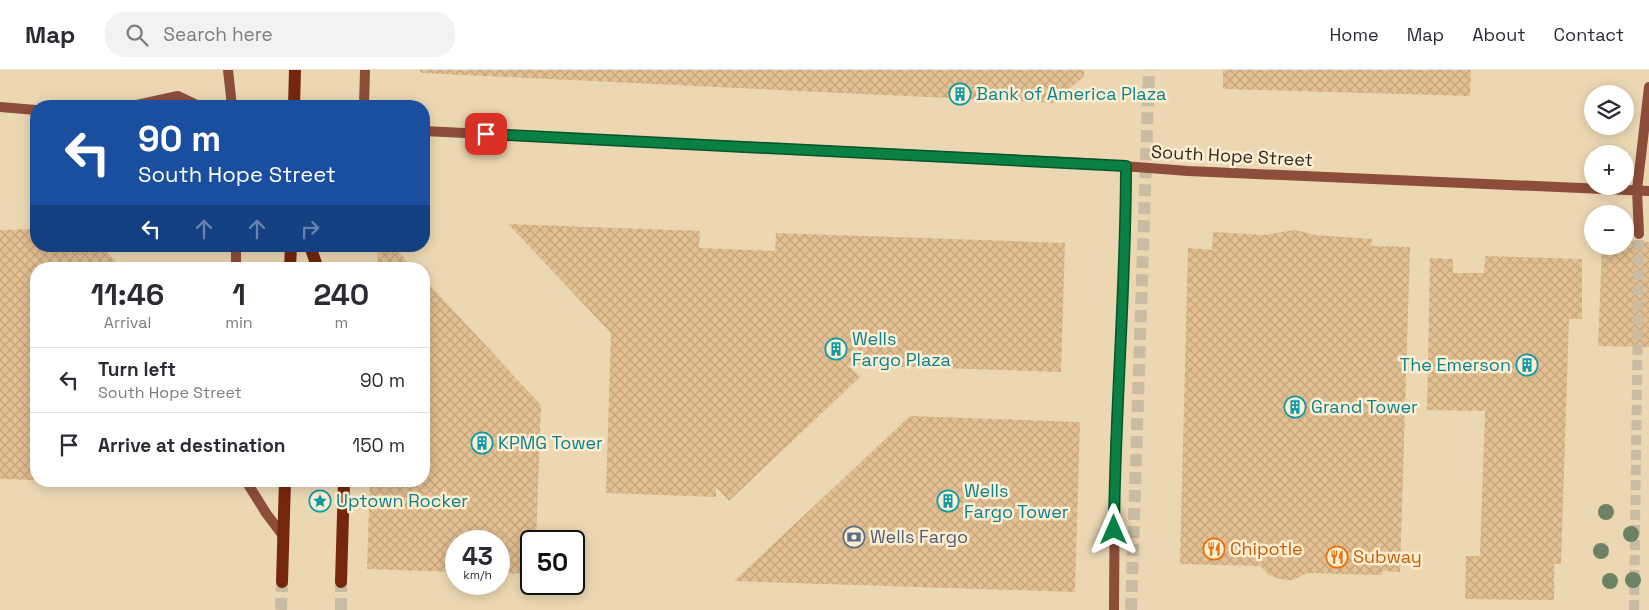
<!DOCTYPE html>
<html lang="en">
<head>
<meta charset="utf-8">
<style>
	body { margin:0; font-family:"Space Grotesk",sans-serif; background:#f2f2f3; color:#2b2b33; height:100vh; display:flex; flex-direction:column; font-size:19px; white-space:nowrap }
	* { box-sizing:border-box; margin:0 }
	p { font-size:16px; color:#7c7c81 }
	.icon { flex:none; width:28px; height:28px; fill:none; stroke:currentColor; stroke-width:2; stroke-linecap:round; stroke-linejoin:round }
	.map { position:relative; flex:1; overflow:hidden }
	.panel { position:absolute; left:30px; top:192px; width:400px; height:225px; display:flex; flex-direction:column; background:#fff; border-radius:20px; box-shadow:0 2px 12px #0003 }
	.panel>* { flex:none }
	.top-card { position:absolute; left:30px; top:30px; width:400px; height:152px; border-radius:20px; box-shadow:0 2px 12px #0003; background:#1a4fa0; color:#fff; overflow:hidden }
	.buttons { position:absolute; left:1584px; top:15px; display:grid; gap:10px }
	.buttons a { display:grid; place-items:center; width:50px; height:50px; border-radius:50%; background:#fff; box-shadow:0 2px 12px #0003; font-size:25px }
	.speed { position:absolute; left:445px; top:460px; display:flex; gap:10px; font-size:25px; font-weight:700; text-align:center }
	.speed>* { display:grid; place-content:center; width:65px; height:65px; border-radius:50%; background:#fff; box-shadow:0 2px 12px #0003; line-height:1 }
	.speed small { font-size:12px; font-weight:400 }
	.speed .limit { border:2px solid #111; border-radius:8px; background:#fff; color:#111 }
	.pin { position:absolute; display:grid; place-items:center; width:42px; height:42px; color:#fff; margin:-21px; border-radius:10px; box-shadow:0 2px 8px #0006 }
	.me { position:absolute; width:55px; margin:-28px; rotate:0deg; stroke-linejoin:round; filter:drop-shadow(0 0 4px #0008) }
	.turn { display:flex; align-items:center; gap:18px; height:105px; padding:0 25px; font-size:22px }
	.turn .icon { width:65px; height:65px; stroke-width:2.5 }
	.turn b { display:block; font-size:35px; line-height:42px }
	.lanes { display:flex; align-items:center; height:48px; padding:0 25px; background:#0003; justify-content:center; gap:25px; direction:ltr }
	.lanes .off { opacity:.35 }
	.eta { display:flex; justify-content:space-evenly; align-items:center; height:85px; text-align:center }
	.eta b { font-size:30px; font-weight:800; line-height:35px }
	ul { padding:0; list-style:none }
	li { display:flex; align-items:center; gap:15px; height:65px; padding:0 25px; border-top:1px solid #e1e1e2 }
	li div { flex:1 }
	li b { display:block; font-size:19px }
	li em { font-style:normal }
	header { display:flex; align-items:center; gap:30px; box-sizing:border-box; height:70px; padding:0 25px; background:#fff; border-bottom:1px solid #e1e1e2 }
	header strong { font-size:24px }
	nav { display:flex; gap:28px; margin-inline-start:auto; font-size:18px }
	.search { width:350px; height:45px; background:#f2f2f3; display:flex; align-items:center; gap:12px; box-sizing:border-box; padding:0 18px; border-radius:20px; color:#7c7c81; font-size:19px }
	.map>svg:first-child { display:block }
</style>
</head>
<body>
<header>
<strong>Map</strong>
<div class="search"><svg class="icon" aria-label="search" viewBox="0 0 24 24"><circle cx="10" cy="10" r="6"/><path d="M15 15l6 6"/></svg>Search here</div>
<nav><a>Home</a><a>Map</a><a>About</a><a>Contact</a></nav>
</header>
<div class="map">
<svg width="1649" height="540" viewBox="0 0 1649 540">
	<defs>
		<pattern id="building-cross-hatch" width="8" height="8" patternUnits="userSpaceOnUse" patternTransform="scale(1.25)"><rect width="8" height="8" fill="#e3bf91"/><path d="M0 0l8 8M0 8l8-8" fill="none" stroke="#c3a47d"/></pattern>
	</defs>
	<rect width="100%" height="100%" fill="#f1e1c4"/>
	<path fill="#ebd8b3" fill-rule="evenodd" d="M0 0H1649V540H0ZM1592 24H1625V56H1592ZM36 36H424V176H36ZM1592 84H1625V116H1592ZM1592 144H1625V176H1592ZM36 199H424V411H36ZM456 471H499V514H456ZM531 471H574V514H531Z"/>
	<path fill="url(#building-cross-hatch)" d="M419 0H1084V6L1053 33 422 3Z
		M1223 0H1471L1470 26 1223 19Z
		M508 154 700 161 699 178 775 181 776 163 1065 173 1061 302 848 295 860 307 729 431 716 417V427L606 423 611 263Z
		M36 159V176H101L123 199H36V410L0 409V160Z
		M1295 160 1315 165 1372 169 1371 176 1410 177 1400 502 1382 501V505L1307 503 1293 510H1283L1269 505 1260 496 1180 494 1188 178 1212 180 1213 162 1264 165Z
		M1625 171 1649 172V277L1598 276 1602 176H1625Z
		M378 176H393L414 199H377Z
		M1485 186 1582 189V249H1569L1561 494H1554V530L1465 529 1466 486H1480L1485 341 1427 340 1430 188 1453 189V203H1484Z
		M424 209 541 335 536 471H531V504L499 503V471H456V502L367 499 370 411H424Z
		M910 346 1080 352 1075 522 734 511Z
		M115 411H160V415Z"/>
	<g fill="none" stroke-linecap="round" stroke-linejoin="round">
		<path stroke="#cabca3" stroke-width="10" stroke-dasharray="10 5" stroke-linecap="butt" d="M1634 540 1639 164"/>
		<path stroke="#cabca3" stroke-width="12" stroke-dasharray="12 6" stroke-linecap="butt" d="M281 540 282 512
			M341 540V512
			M1131 540 1149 0"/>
		<path stroke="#8c4d39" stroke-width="10" d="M228 0 232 36
			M132 36 178 26 199 36
			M364 36 365 0
			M0 37 36 40
			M424 61 1084 93 1188 101 1649 121
			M1639 164 1637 120 1649 17
			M236 199V176
			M246 411 266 443 284 467
			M1114 540 1115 385 1126 152V96"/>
		<path stroke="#74270d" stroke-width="12" d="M294 36 295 0
			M310 176 318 199
			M290 199 291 176
			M282 512 285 411
			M341 512 344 411"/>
	</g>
	<g fill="#6c8262">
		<circle cx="1606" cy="442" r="8"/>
		<circle cx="1631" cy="464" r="8"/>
		<circle cx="1601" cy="481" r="8"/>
		<circle cx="1633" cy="510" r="8"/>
		<circle cx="1610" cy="511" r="8"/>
	</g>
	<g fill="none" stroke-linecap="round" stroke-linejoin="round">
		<g stroke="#07532c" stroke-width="12">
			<path id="route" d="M486 64 1126 96C1126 218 1115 339 1114 460"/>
		</g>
		<use href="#route" stroke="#0b8043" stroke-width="9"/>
	</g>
	<defs>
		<g id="building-ring" transform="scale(1.125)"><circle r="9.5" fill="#feeed1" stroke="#0f9aa8" stroke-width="1.5"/><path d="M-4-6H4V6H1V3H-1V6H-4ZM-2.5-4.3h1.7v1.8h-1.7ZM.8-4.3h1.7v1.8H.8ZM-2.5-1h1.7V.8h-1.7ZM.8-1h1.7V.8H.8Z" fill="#0f9aa8"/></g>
		<g id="sight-ring" transform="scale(1.125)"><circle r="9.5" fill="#feeed1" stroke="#0f9aa8" stroke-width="1.5"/><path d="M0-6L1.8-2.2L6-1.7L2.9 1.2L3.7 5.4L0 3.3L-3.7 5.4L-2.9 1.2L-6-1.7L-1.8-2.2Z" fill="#0f9aa8"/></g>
		<g id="bank-ring" transform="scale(1.125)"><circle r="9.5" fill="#feeed1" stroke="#5c6f8a" stroke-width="1.5"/><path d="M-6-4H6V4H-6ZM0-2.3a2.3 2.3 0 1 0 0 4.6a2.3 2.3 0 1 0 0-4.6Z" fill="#5c6f8a"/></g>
		<g id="restaurant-ring" transform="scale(1.125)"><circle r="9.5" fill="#feeed1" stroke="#e8710a" stroke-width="1.5"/><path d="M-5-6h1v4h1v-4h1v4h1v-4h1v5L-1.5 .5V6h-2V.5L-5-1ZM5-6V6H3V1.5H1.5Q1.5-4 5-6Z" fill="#e8710a"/></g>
	</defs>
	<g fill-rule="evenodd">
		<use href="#building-ring" x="960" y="24"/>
		<use href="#building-ring" x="836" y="279"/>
		<use href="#building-ring" x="1527" y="295"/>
		<use href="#building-ring" x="1295" y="337"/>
		<use href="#building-ring" x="482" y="373"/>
		<use href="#sight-ring" x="320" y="431"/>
		<use href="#building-ring" x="948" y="431"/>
		<use href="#bank-ring" x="854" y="467"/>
		<use href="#restaurant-ring" x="1214" y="479"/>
		<use href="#restaurant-ring" x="1337" y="487"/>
	</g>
	<g text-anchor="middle" stroke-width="5" stroke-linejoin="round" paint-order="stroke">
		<g font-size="18" fill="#0d838f" stroke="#feeed1" text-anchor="start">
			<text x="976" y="30">Bank of America Plaza</text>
			<text x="852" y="275">Wells<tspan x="852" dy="21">Fargo Plaza</tspan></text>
			<text x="1511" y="301" text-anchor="end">The Emerson</text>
			<text x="1311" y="343">Grand Tower</text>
			<text x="498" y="379">KPMG Tower</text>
			<text x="964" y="427">Wells<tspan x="964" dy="21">Fargo Tower</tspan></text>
			<text x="336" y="437">Uptown Rocker</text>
		</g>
		<g font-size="18" fill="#302a1e" stroke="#feeed1">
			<text transform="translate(1232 86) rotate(3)" y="6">South Hope Street</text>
		</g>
		<g font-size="18" fill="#4e5e75" stroke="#feeed1" text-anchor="start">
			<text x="870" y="473">Wells Fargo</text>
		</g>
		<g font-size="18" fill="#c56008" stroke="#feeed1" text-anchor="start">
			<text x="1230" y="485">Chipotle</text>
			<text x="1353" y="493">Subway</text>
		</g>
	</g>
</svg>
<div class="buttons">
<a><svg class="icon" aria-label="layers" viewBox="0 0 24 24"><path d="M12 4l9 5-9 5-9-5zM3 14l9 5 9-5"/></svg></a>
<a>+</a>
<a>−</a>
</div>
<div class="speed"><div>43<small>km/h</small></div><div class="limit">50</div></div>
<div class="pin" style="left:486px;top:64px;background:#d93025"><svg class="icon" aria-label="arrive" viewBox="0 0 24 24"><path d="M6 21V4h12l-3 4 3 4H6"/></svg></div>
<svg class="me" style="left:1114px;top:460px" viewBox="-20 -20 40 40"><path d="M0-17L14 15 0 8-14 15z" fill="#0b8043" stroke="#fff" stroke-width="4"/></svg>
<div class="top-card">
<div class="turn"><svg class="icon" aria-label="left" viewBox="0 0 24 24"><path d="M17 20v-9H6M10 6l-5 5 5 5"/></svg><div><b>90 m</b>South Hope Street</div></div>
<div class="lanes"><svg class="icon" aria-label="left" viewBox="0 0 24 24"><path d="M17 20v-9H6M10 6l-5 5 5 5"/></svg><svg class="icon off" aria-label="ahead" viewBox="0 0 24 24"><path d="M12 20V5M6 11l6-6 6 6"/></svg><svg class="icon off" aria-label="ahead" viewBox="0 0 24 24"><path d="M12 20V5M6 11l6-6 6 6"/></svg><svg class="icon off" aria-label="right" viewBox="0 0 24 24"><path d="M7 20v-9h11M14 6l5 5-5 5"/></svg></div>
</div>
<section class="panel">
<div class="eta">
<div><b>11:46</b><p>Arrival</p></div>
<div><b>1</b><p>min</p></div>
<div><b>240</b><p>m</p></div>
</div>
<ul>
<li><svg class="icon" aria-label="left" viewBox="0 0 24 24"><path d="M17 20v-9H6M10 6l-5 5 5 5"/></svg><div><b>Turn left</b><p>South Hope Street</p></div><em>90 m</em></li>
<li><svg class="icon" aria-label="arrive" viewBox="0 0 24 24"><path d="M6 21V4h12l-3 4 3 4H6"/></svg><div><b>Arrive at destination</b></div><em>150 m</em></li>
</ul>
</section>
</div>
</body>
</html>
